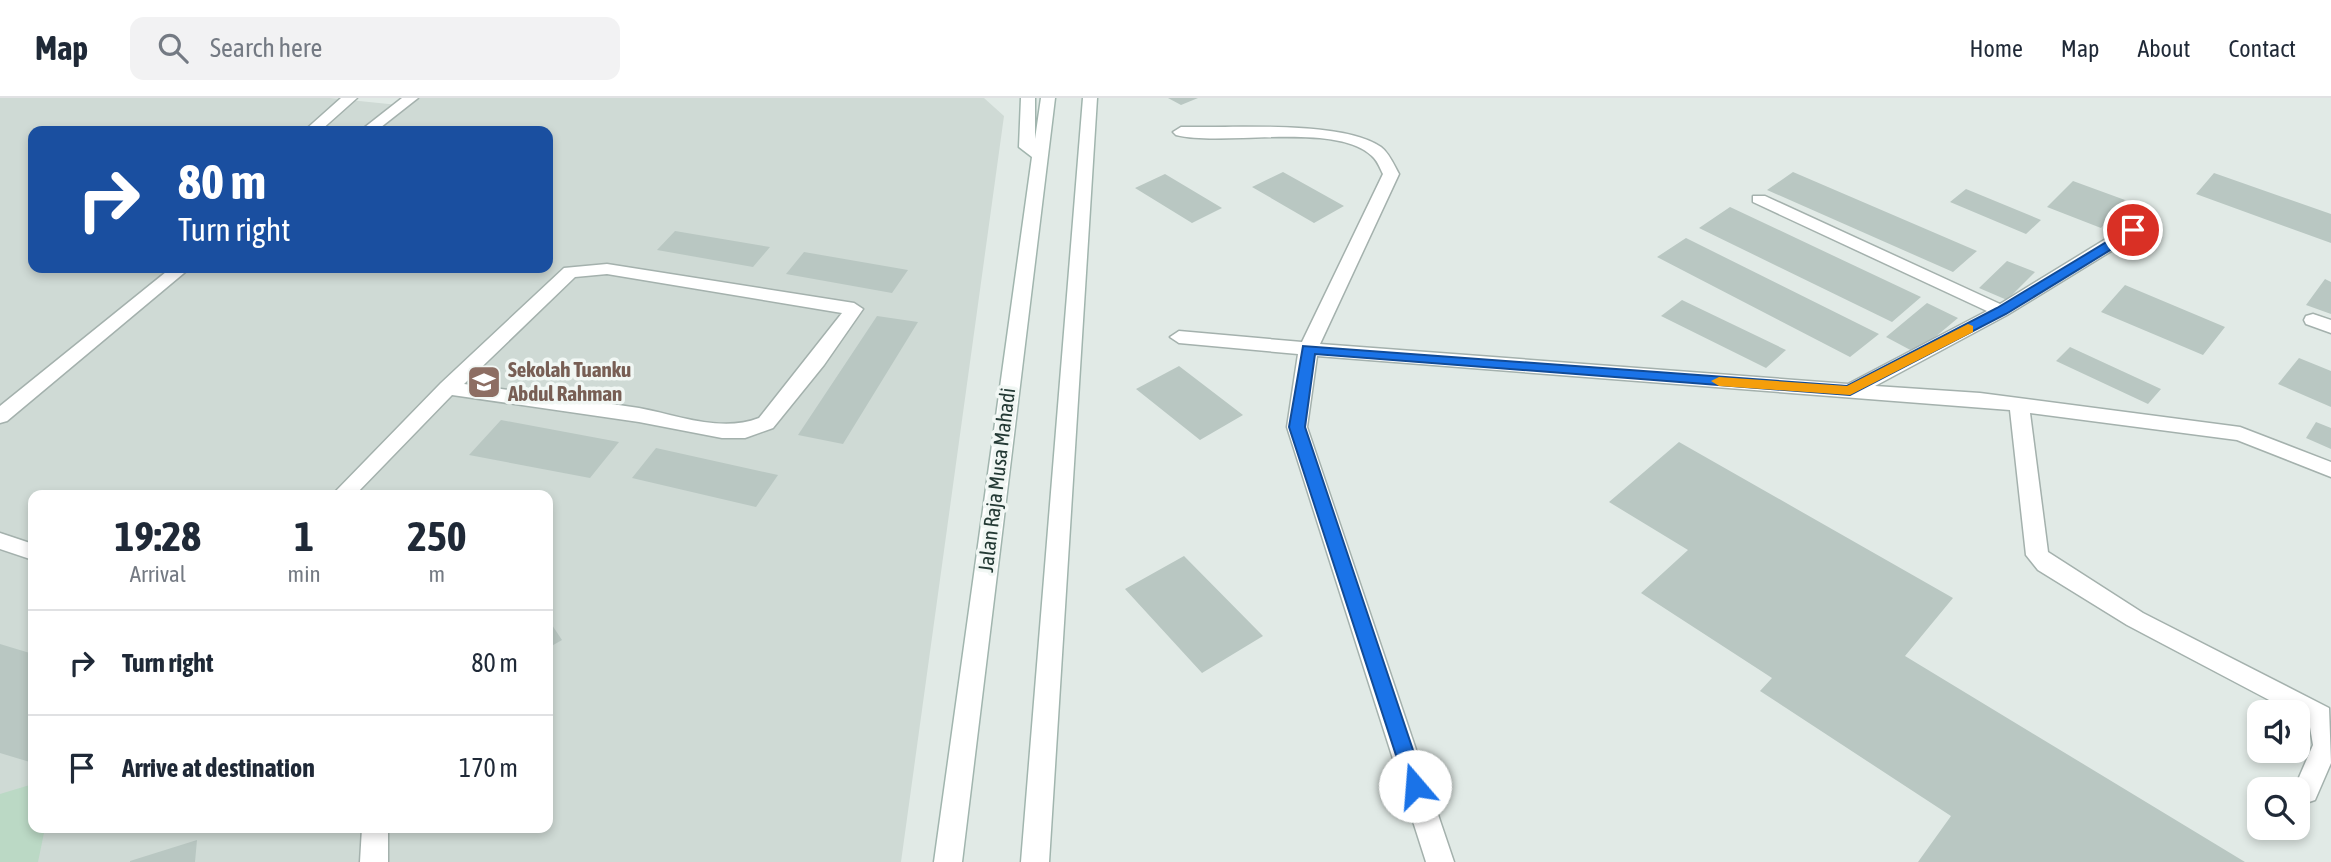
<!DOCTYPE html>
<html lang="en">
<head>
<meta charset="utf-8">
<style>
	body { margin:0; font-family:"Asap Condensed",sans-serif; background:#f2f2f3; color:#1f2937; height:100vh; display:flex; flex-direction:column; font-size:26px; white-space:nowrap }
	* { box-sizing:border-box; margin:0 }
	p { font-size:23px; color:#747a83 }
	.icon { flex:none; width:38px; height:38px; fill:none; stroke:currentColor; stroke-width:2; stroke-linecap:round; stroke-linejoin:round }
	.map { position:relative; flex:1; overflow:hidden }
	.sheet { position:absolute; left:28px; top:392px; width:525px; height:343px; display:flex; flex-direction:column; background:#fff; border-radius:14px; box-shadow:0 4px 10px #0003 }
	.sheet>* { flex:none }
	.hud { position:absolute; left:28px; top:28px; width:525px; height:147px; border-radius:14px; box-shadow:0 4px 10px #0003; background:#1a4fa0; color:#fff; overflow:hidden }
	.controls { position:absolute; left:2247px; top:602px; display:grid; gap:14px }
	.controls a { display:grid; place-items:center; width:63px; height:63px; border-radius:14px; background:#fff; box-shadow:0 4px 10px #0003; font-size:35px }
	.pin { position:absolute; display:grid; place-items:center; width:60px; height:60px; color:#fff; margin:-30px; border:4px solid #fff; border-radius:50%; box-shadow:0 2px 7px #0007 }
	.me { position:absolute; width:77px; margin:-38px; rotate:342deg; stroke-linejoin:round; filter:drop-shadow(0 0 5px #0008) }
	.turn { display:flex; align-items:center; gap:24px; height:147px; padding:0 35px; font-size:32px }
	.turn .icon { width:91px; height:91px; stroke-width:2.5 }
	.turn b { display:block; font-size:49px; line-height:60px }
	.eta { display:flex; justify-content:space-evenly; align-items:center; height:119px; text-align:center }
	.eta b { font-size:42px; font-weight:700; line-height:49px }
	ul { padding:0; list-style:none }
	li { display:flex; align-items:center; gap:21px; height:105px; padding:0 35px; border-top:2px solid #e0e1e3 }
	li div { flex:1 }
	li b { display:block; font-size:26px }
	li em { font-style:normal }
	header { display:flex; align-items:center; gap:42px; box-sizing:border-box; height:98px; padding:0 35px; background:#fff; border-bottom:2px solid #e0e1e3 }
	header strong { font-size:33px }
	nav { display:flex; gap:38px; margin-inline-start:auto; font-size:24px }
	.search { width:490px; height:63px; background:#f2f2f3; display:flex; align-items:center; gap:18px; box-sizing:border-box; padding:0 24px; border-radius:14px; color:#747a83; font-size:26px }
	.map>svg:first-child { display:block }
</style>
</head>
<body>
<header>
<strong>Map</strong>
<div class="search"><svg class="icon" aria-label="search" viewBox="0 0 24 24"><circle cx="10" cy="10" r="6"/><path d="M15 15l6 6"/></svg>Search here</div>
<nav><a>Home</a><a>Map</a><a>About</a><a>Contact</a></nav>
</header>
<div class="map">
<svg width="2331" height="764" viewBox="0 0 2331 764">
	<rect width="100%" height="100%" fill="#e1eae6"/>
	<path fill="#cfdad5" fill-rule="evenodd" d="M0 0H330L408 8 420 0H984L1004 18 901 764H0ZM33 33H548V170H33ZM33 397H548V730H33Z"/>
	<path fill="#bbd9c5" d="M33 686V730H45L38 764H0V696Z"/>
	<path fill="#b9c7c2" d="M1168 0H1198L1181 7Z
		M1283 74 1344 108 1314 125 1252 89Z
		M1793 74 1977 153 1953 174 1767 92Z
		M2214 75 2331 116V145L2196 96Z
		M1165 76 1222 110 1192 125 1135 90Z
		M2073 83 2125 102 2101 130 2047 109Z
		M1966 91 2041 122 2026 136 1950 104Z
		M1730 109 1921 199 1892 224 1699 130Z
		M675 133 770 149 753 169 657 152Z
		M1686 140 1879 236 1850 259 1657 159Z
		M804 154 908 172 892 195 786 176Z
		M2007 163 2035 174 2007 202 1979 190Z
		M2325 181 2331 184V216L2306 207Z
		M2125 187 2225 229 2203 257 2101 214Z
		M1682 202 1786 252 1766 270 1661 218Z
		M1927 205 1958 220 1916 255 1886 239Z
		M877 218 918 224 843 346 798 337Z
		M2070 249 2161 291 2148 306 2056 263Z
		M2299 260 2331 273V309L2278 286Z
		M1179 268 1243 317 1200 342 1136 291Z
		M501 322 619 344 590 380 469 357Z
		M2316 324 2331 330V351L2306 340Z
		M1679 344 1953 500 1905 558 2245 764H1918L1951 718 1760 593 1772 580 1641 495 1688 452 1609 404Z
		M656 350 778 377 756 409 632 380Z
		M1184 458 1263 538 1202 575 1125 491Z
		M548 521 562 542 548 550Z
		M0 546 33 556V665L0 655Z
		M197 742 195 764H130V763Z"/>
	<g fill="none" stroke-linecap="round" stroke-linejoin="round">
		<g stroke="#a4b1ad" stroke-width="3">
			<path id="lane" d="M341 0H357L320 33H304Z
				M402 0H418L376 33H360Z
				M1181 29C1230 30 1342 22 1381 49 1389 55 1394 67 1399 76L1320 246 1848 286 1987 213 1753 104V98H1765L2000 206 2127 128H2139L2141 132 2139 136 2007 217 1875 288 1980 295 2240 329 2331 364V379L2237 342 2030 315 2048 454 2143 515 2329 610 2331 665 2315 702 2306 705 2298 702V691H2294L2313 647 2309 623 2298 614H2292L2127 527 2038 472 2026 457 2010 312 1317 258 1307 329 1454 764H1426L1287 329 1298 256 1179 245 1170 239 1179 233 1302 244 1383 76C1380 70 1377 62 1372 58 1335 23 1223 49 1176 37L1173 34Z
				M607 166 854 205 863 211 824 267 773 330 745 340H722L639 324 452 297 355 397H332L441 285 564 170ZM607 176 842 215 759 320C721 335 677 317 639 310 581 301 522 294 464 286L575 179Z
				M171 170H190L7 323 0 325V308Z
				M2313 216 2331 222V235L2306 226 2304 222 2306 218Z
				M0 435 33 446V462L0 451Z
				M362 730H388V764H360Z"/>
		</g>
		<g stroke="#a1b5ae" stroke-width="3">
			<path id="secondary" d="M1021 0H1035V41L1041 0H1055L962 764H934L1032 59 1019 49Z
				M1083 0H1097L1049 764H1021Z"/>
		</g>
		<use href="#lane" fill="#fff" fill-rule="evenodd"/>
		<use href="#secondary" fill="#fff" fill-rule="evenodd"/>
	</g>
	<path fill="#1a73e8" stroke="#114b97" stroke-width="2" d="M2133 128 2140 132 2138 135 2006 216 1850 297 1315 256 1305 329 1425 688 1422 694 1415 696 1408 694 1289 329 1303 248 1847 288 1997 210Z"/>
	<path fill="#f59e0b" d="M1968 226 1973 228V234L1850 297 1719 288 1711 283 1719 279 1847 288Z"/>
	<defs>
		<g id="school-square" transform="scale(1.75)"><rect x="-9" y="-9" width="18" height="18" rx="4" fill="#8d6e63" stroke="#f1f7f4"/><path d="M0-5L7-2L0 1L-7-2ZM-4 1L0 2.5L4 1V4Q0 6-4 4Z" fill="#fff"/></g>
	</defs>
	<g fill-rule="evenodd">
		<use href="#school-square" x="484" y="284"/>
	</g>
	<g text-anchor="middle" stroke-width="7" stroke-linejoin="round" paint-order="stroke">
		<g font-size="21" font-weight="bold" fill="#785e54" stroke="#f1f7f4" text-anchor="start">
			<text x="508" y="279">Sekolah Tuanku<tspan x="508" dy="24">Abdul Rahman</tspan></text>
		</g>
		<g font-size="21" fill="#233934" stroke="#f1f7f4">
			<text transform="translate(997 382) rotate(-83)" y="7">Jalan Raja Musa Mahadi</text>
		</g>
	</g>
</svg>
<div class="controls">
<a><svg class="icon" aria-label="sound" viewBox="0 0 24 24"><path d="M4 9h4l5-4v14l-5-4H4zM17 9q2 3 0 6"/></svg></a>
<a><svg class="icon" aria-label="search" viewBox="0 0 24 24"><circle cx="10" cy="10" r="6"/><path d="M15 15l6 6"/></svg></a>
</div>
<div class="pin" style="left:2133px;top:132px;background:#d93025"><svg class="icon" aria-label="arrive" viewBox="0 0 24 24"><path d="M6 21V4h12l-3 4 3 4H6"/></svg></div>
<svg class="me" style="left:1415px;top:688px" viewBox="-20 -20 40 40"><circle r="19" fill="#fff"/><path d="M0-13L10 11 0 6-10 11z" fill="#1a73e8"/></svg>
<div class="hud">
<div class="turn"><svg class="icon" aria-label="right" viewBox="0 0 24 24"><path d="M7 20v-9h11M14 6l5 5-5 5"/></svg><div><b>80 m</b>Turn right</div></div>
</div>
<section class="sheet">
<div class="eta">
<div><b>19:28</b><p>Arrival</p></div>
<div><b>1</b><p>min</p></div>
<div><b>250</b><p>m</p></div>
</div>
<ul>
<li><svg class="icon" aria-label="right" viewBox="0 0 24 24"><path d="M7 20v-9h11M14 6l5 5-5 5"/></svg><div><b>Turn right</b></div><em>80 m</em></li>
<li><svg class="icon" aria-label="arrive" viewBox="0 0 24 24"><path d="M6 21V4h12l-3 4 3 4H6"/></svg><div><b>Arrive at destination</b></div><em>170 m</em></li>
</ul>
</section>
</div>
</body>
</html>
